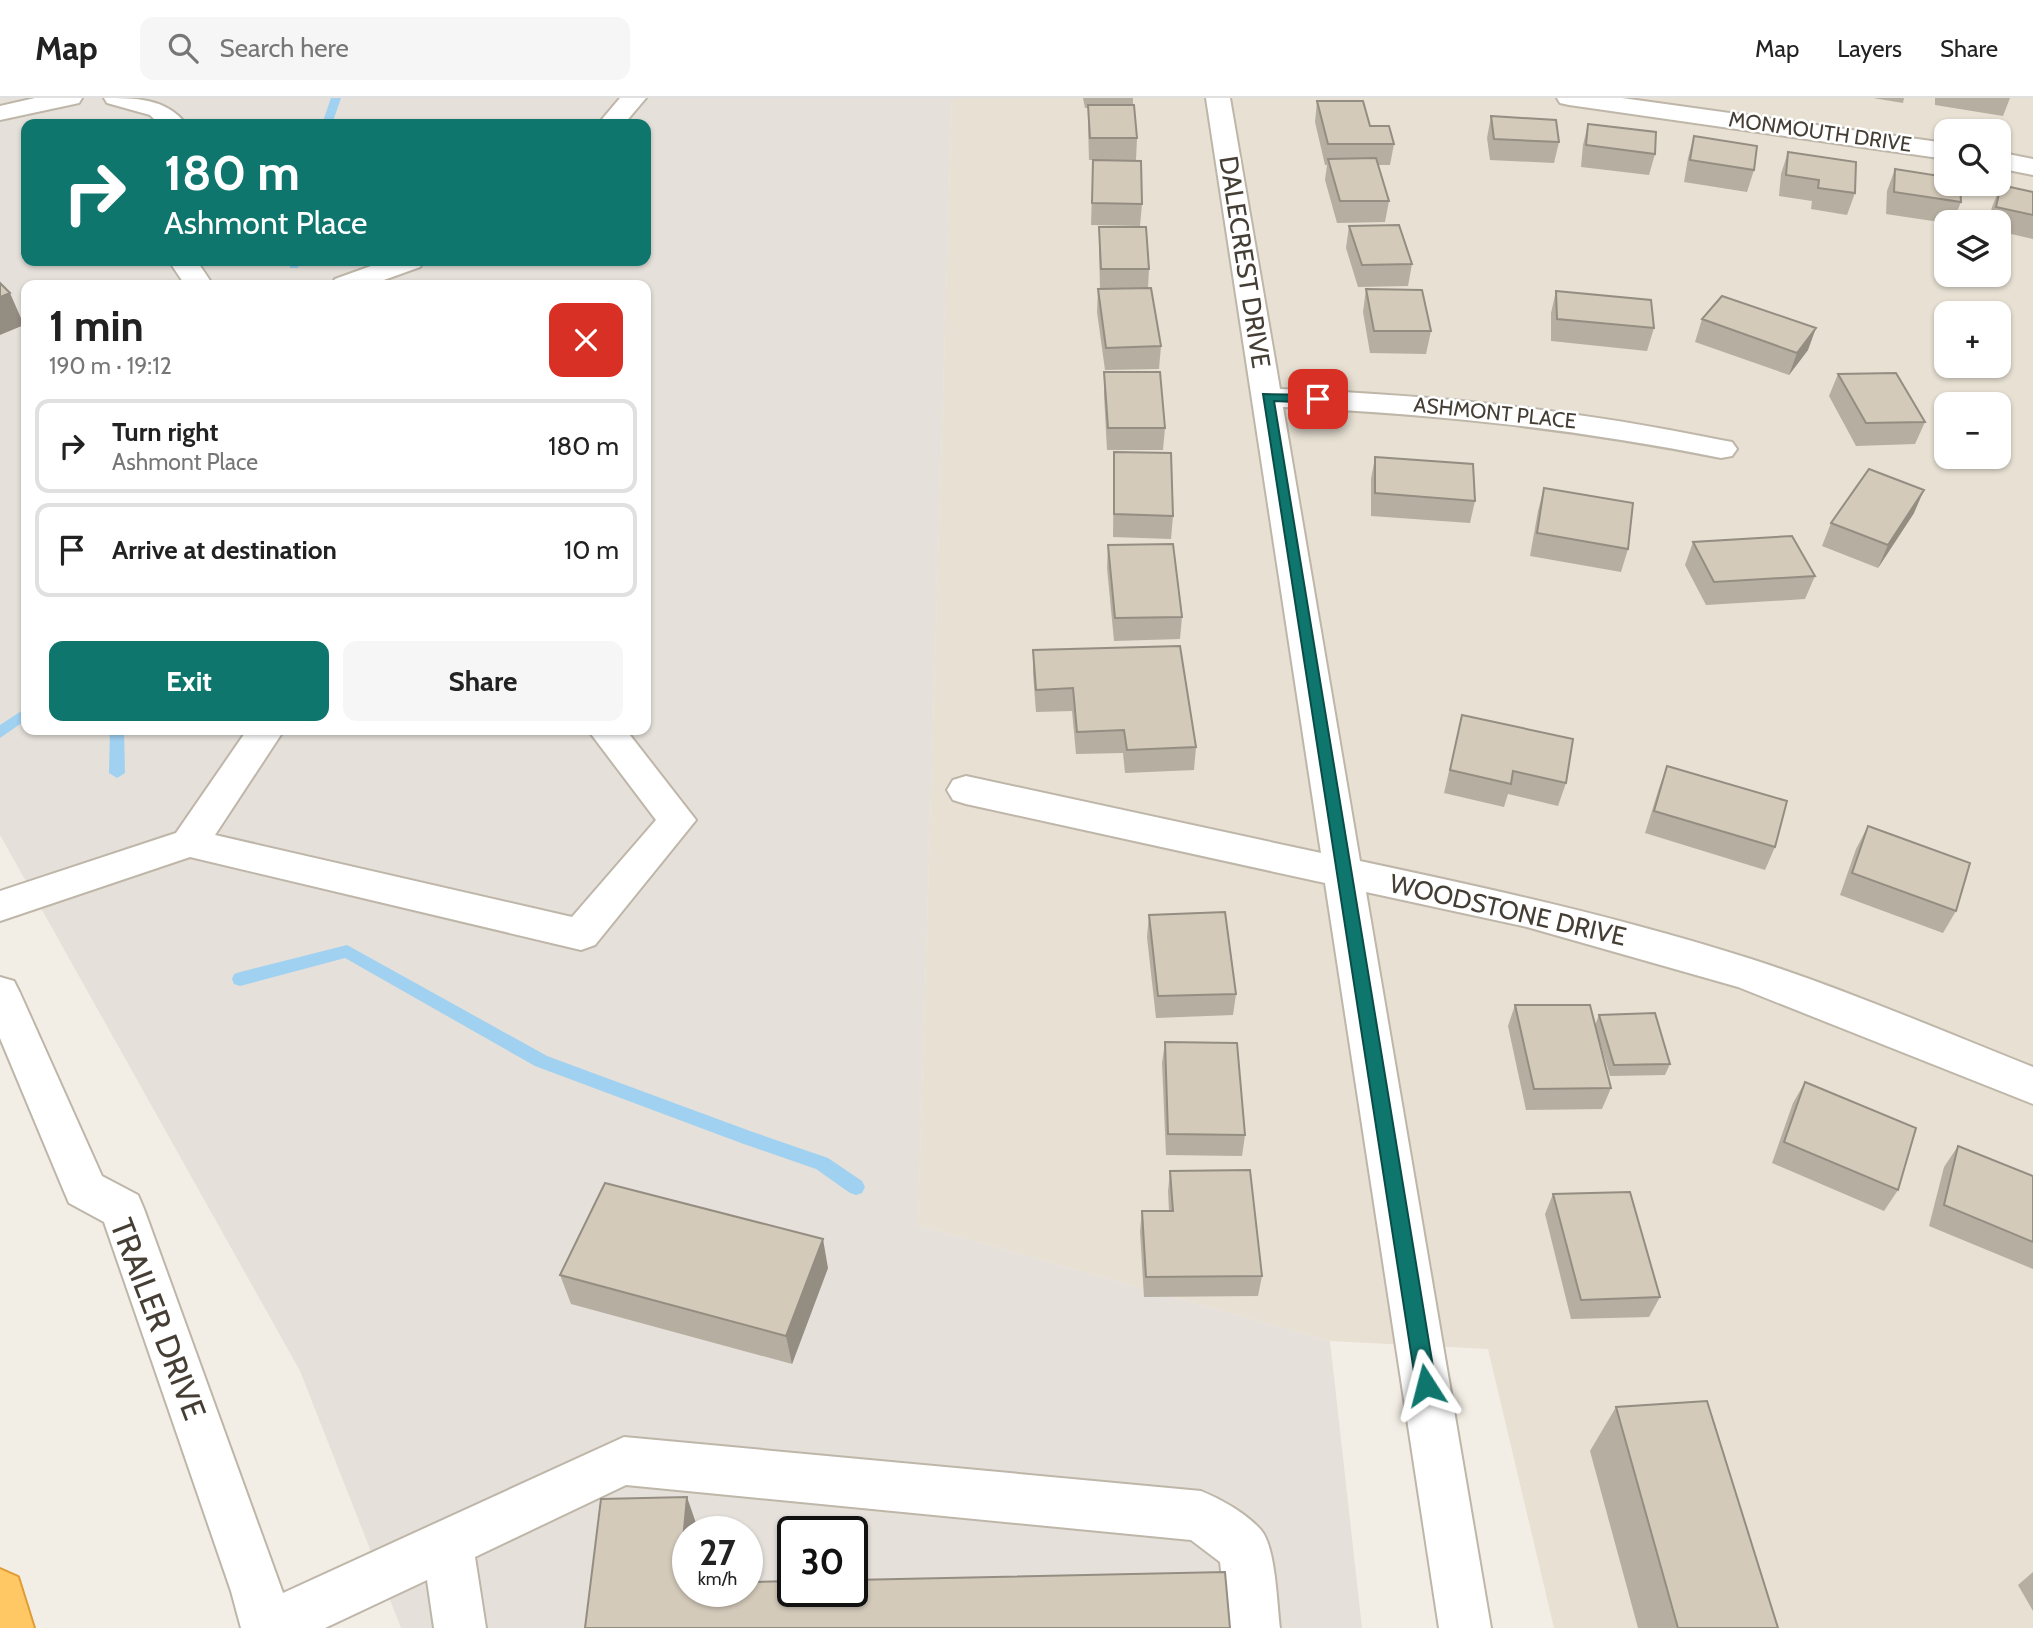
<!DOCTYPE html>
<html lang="en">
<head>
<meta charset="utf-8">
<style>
	body { margin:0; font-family:Cabin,sans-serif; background:#f6f6f6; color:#222; height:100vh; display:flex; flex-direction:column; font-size:26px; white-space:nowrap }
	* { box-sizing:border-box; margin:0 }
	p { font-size:23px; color:#767676 }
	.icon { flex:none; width:38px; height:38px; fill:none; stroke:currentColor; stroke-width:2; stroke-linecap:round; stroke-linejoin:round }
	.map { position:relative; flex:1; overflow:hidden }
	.side { position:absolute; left:21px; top:182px; width:630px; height:455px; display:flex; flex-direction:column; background:#fff; border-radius:14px; box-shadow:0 2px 5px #0004 }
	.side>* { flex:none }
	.top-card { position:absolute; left:21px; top:21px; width:630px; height:147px; border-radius:14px; box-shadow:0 2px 5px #0004; background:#0f766e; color:#fff; overflow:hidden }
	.controls { position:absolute; left:1934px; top:21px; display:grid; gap:14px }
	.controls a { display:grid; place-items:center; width:77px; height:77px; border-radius:14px; background:#fff; box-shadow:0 2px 5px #0004; font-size:35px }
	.speed { position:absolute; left:672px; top:1418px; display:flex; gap:14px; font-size:35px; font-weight:700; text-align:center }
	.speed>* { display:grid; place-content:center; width:91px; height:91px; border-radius:50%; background:#fff; box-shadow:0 2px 5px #0004; line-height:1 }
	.speed small { font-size:18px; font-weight:400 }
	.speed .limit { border:4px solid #111; border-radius:10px; background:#fff; color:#111 }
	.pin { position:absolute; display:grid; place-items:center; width:60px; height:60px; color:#fff; margin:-30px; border-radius:14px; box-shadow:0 4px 10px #0006 }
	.me { position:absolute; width:77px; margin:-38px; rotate:351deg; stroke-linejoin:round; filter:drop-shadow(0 0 5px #0008) }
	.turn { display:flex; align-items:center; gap:24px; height:147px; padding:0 28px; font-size:32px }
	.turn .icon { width:91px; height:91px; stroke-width:2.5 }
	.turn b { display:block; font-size:49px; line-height:60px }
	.round { display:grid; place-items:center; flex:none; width:74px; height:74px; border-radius:14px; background:#f6f6f6 }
	.headline { display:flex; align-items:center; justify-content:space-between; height:119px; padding:0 28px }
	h1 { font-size:42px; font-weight:800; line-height:52px }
	.button { display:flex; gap:14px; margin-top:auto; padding:14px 28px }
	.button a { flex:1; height:80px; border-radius:14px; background:#0f766e; color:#fff; font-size:28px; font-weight:800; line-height:80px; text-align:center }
	.button a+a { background:#f6f6f6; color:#222 }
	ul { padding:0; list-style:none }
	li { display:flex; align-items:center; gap:21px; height:94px; margin:0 14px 10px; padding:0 14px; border:4px solid #e0e0e0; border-radius:14px }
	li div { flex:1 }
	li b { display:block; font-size:26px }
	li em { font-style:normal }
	header { display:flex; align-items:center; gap:42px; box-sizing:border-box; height:98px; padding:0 35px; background:#fff; border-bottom:2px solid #e0e0e0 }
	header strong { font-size:33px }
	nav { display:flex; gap:38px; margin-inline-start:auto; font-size:24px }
	.search { width:490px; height:63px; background:#f6f6f6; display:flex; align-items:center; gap:18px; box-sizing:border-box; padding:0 24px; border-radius:14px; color:#767676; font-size:26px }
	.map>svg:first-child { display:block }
</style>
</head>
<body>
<header>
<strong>Map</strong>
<div class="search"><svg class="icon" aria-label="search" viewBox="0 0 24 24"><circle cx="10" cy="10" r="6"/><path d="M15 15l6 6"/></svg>Search here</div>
<nav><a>Map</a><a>Layers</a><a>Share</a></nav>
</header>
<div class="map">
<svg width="2033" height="1530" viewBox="0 0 2033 1530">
	<rect width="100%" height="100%" fill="#f3eee5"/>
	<path fill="#e7e0d3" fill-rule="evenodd" d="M952 0H2033V1530H1554L1488 1251 1330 1243 918 1127ZM1946 33H1998V86H1946ZM1946 124H1998V177H1946ZM1946 215H1998V268H1946ZM1946 306H1998V359H1946Z"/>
	<path fill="#e5e0da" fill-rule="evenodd" d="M0 0H952L918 1127 1330 1243 1362 1530H401L300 1273 0 737ZM26 26H646V163H26ZM26 187H646V632H26ZM688 1433H747V1493H688ZM793 1433H852V1493H793Z"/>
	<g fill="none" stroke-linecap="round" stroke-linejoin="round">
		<path fill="#a0d1f1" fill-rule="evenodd" d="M331 0H341L332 26H322Z
			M290 163H300L298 170H290Z
			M26 610V622L0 640V627Z
			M110 632H124L125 675 117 680 109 675Z
			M347 847 547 958 750 1033 828 1060 862 1083 865 1089 862 1095 856 1097 850 1095 816 1071 741 1045 535 968 345 860 240 888 234 886 232 881 234 876 240 874Z"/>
		<g stroke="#beb6a8" stroke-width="4">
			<path id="minor" d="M35 0H82L79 5 0 22V8Z
				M104 0C135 0 166 0 186 26H159L150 17 107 5Z
				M620 0H646L624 26H598Z
				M1206 0H1230L1280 291C1433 297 1570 311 1721 342L1732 344 1737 351 1732 358 1721 360C1571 330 1435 316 1283 309L1360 763C1492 791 1623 820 1751 861 1847 892 1940 932 2033 969V1006L1738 889 1527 829 1366 794 1491 1530H1439L1325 785 966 706 953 702 947 692 953 682 966 678 1321 755Z
				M1557 0H1622L1946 45V61L1569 7 1560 5Z
				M1998 54 2033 61V77L1998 70Z
				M169 163H197L213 187H185Z
				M385 163H424L420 169 370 187H331L335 181Z
				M247 632H284L215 737 572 819 656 722 588 632H626L696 722 595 847 581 852 190 759 0 823V793L176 735Z
				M0 879 14 883 20 895 102 1078 138 1097 144 1111 283 1495 624 1339 1201 1393C1221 1401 1247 1416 1261 1432 1276 1450 1277 1507 1280 1530H1228L1220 1464 1191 1442 626 1387 475 1459 486 1530H434L427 1482 325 1530H241L231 1493 104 1124 69 1105 63 1091 0 940Z"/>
		</g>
		<g stroke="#df9c33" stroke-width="4">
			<path id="highway" d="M0 1471 18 1479 34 1530H0Z"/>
		</g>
		<use href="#minor" fill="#fff" fill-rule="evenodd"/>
		<use href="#highway" fill="#ffc864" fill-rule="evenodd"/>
	</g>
	<path fill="#b6aea0" d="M1083 0H1133V7L1137 40 1136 62H1089L1088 28V10H1085Z
		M1873 0H1904L1903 5Z
		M1935 0H2010L2003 18 1935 7Z
		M1317 3 1370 28 1394 46 1390 67H1378L1389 103 1385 124 1337 125 1325 82 1327 67H1325L1315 24Z
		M1491 18 1559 44 1554 65 1490 62 1487 40Z
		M1588 26 1655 56 1649 77 1581 69 1583 47Z
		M1694 38 1754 72 1747 94 1684 84 1688 60Z
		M1788 54 1855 95 1847 117 1811 111 1812 103 1779 98 1781 76Z
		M1093 62 1142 106 1140 128 1091 127Z
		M1895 71 1961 104 1953 124H1946V125L1886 116 1887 93Z
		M2001 87 2033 94V141L1998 133V124H1988L1992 109Z
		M1349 128 1412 166 1408 188 1358 189 1346 150Z
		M1099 129 1149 171 1148 190 1161 248 1159 271 1105 272 1097 214 1098 191H1100L1099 150Z
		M1366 191 1431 233 1426 256 1370 255 1363 214Z
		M1556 193 1654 230 1647 253 1551 243V215Z
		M1702 221 1808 252 1789 277 1695 244Z
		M1104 274 1165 330 1163 352H1107L1104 297Z
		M1838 276 1925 324 1915 346 1856 348 1829 298Z
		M1114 354 1173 418 1171 441 1113 439Z
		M1375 359 1475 403 1470 425 1371 418V381Z
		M1544 390 1628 451 1621 474 1530 458 1538 413Z
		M1914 415 1878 470 1822 448 1831 425Z
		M1693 444 1815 478 1805 501 1706 507 1685 467Z
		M1108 447 1182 519 1180 541 1114 543 1107 470Z
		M1033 552 1196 649 1194 672 1125 675 1123 655 1076 656 1072 613 1036 614 1033 575Z
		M1462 617 1566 685 1558 708 1508 696 1504 709 1444 695Z
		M1667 668 1775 749 1765 772 1645 735 1659 690Z
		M1868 728 1956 813 1943 835 1840 797 1856 751Z
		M1149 817 1236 896 1233 917 1156 920 1147 839Z
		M1515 907 1595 927 1599 917 1670 966 1665 977 1610 978 1598 937 1611 990 1602 1011 1526 1012 1508 928Z
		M1165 944 1245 1037 1242 1058 1166 1057 1162 965Z
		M1805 984 1898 1092 1884 1113 1772 1065 1793 1005Z
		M1958 1048 2033 1078V1171L1929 1128 1944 1069Z
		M1170 1073 1262 1178 1258 1198 1144 1199 1140 1133 1142 1113H1169L1168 1093Z
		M1553 1096 1660 1199 1649 1219 1571 1221 1545 1116Z
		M828 1170 792 1266 571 1206 560 1177Z
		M1616 1309 1778 1530H1638L1590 1353Z
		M2033 1474V1513L2018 1487Z"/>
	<path fill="#948d82" d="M10 195 24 227 0 237V199Z
		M1816 230 1808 252 1789 277 1797 255Z
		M1924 392 1914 415 1878 470 1888 447Z
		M823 1141 828 1170 792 1266 786 1238Z
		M687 1399 698 1431 697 1433H688V1493L679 1485Z"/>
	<path fill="#d4caba" stroke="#948d82" stroke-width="2" d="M1317 3H1363L1370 28H1389L1394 46H1328Z
		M1088 7H1134L1137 40H1090Z
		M1491 18 1556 22 1559 44 1494 41Z
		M1588 26 1656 34 1655 56 1586 47Z
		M1694 38 1757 48 1754 72 1690 62Z
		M1788 54 1856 64 1855 95 1818 90 1819 82 1786 77Z
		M1376 60 1389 103H1340L1328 61Z
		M1093 62 1141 63 1142 106 1092 105Z
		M1895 71 1946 79V86H1960L1961 104 1894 94Z
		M2001 87 2033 94V117L1996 109Z
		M1399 127 1412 166 1362 167 1349 128Z
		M1099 129H1146L1149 171H1101Z
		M0 185 10 195 0 199Z
		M1151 190 1161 248 1106 250 1098 191Z
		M1366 191 1422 192 1431 233H1374Z
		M1556 193 1651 202 1654 230 1557 221Z
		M1722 198 1816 230 1797 255 1702 221Z
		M1104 274H1160L1165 330H1108Z
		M1896 275 1925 324 1866 325 1838 276Z
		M1114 354 1171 355 1173 418 1114 416Z
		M1375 359 1473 366 1475 403 1375 395Z
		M1869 371 1924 392 1888 447 1831 425Z
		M1544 390 1633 405 1628 451 1537 435Z
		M1792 438 1815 478 1714 484 1693 444Z
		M1173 446 1182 519 1115 520 1108 447Z
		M1180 548 1196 649 1127 652 1124 632 1077 634 1073 590 1036 592 1033 552Z
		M1462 617 1573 641 1566 685 1513 673 1511 686 1450 672Z
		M1667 668 1787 703 1775 749 1654 713Z
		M1868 728 1970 765 1956 813 1852 775Z
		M1225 814 1236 896 1158 898 1149 817Z
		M1515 907H1590L1611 990 1534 991Z
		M1655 915 1670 966 1614 967 1599 917Z
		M1165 944 1237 945 1245 1037 1168 1036Z
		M1805 984 1916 1030 1898 1092 1784 1044Z
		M1958 1048 2033 1078V1144L1944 1107Z
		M1250 1072 1262 1178 1146 1179 1142 1113H1173L1170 1073Z
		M605 1085 823 1141 786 1238 560 1177Z
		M1630 1094 1660 1199 1581 1202 1553 1096Z
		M1707 1303 1778 1530H1678L1616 1309Z
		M687 1399 679 1485H688V1493H747V1484L793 1483V1493H852V1482L1225 1474 1230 1530H585L601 1401Z"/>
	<path fill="#0f766e" stroke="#0a4d48" stroke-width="2" d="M1263 296 1318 297 1325 301 1318 305 1274 303 1436 1287 1433 1294 1426 1296 1419 1294 1416 1287Z"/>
	<g text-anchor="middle" stroke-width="5" stroke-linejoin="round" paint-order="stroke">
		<g font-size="21" fill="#453e35" stroke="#fff">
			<text transform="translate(1820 34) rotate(8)" y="7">MONMOUTH DRIVE</text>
			<text transform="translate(1495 315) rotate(6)" y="7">ASHMONT PLACE</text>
		</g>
		<g font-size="26" fill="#453e35" stroke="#fff">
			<text transform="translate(1245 164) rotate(81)" y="9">DALECREST DRIVE</text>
			<text transform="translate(1508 812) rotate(13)" y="9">WOODSTONE DRIVE</text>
		</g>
		<g font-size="32" fill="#453e35" stroke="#fff">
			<text transform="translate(158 1221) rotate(69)" y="11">TRAILER DRIVE</text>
		</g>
	</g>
</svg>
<div class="controls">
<a><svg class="icon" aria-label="search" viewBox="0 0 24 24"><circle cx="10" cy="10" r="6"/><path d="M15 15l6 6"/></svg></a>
<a><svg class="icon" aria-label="layers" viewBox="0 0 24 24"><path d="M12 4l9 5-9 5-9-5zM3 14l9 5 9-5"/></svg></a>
<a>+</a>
<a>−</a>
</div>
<div class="speed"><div>27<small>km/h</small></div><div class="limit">30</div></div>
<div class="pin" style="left:1318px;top:301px;background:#d93025"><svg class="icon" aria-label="arrive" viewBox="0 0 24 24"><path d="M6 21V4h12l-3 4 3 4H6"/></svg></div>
<svg class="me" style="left:1426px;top:1287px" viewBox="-20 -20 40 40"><path d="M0-17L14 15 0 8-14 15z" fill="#0f766e" stroke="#fff" stroke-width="4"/></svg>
<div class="top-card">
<div class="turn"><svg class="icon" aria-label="right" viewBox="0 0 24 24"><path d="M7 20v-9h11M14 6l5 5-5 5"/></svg><div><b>180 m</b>Ashmont Place</div></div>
</div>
<section class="side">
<div class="headline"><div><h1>1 min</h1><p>190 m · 19:12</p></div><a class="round" style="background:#d93025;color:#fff"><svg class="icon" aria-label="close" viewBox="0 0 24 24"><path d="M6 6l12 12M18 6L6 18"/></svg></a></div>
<ul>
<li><svg class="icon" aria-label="right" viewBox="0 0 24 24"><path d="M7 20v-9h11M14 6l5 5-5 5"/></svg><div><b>Turn right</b><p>Ashmont Place</p></div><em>180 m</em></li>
<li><svg class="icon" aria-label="arrive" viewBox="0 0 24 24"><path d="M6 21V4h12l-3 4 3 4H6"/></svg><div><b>Arrive at destination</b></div><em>10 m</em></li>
</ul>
<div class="button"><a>Exit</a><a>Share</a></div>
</section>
</div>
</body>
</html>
